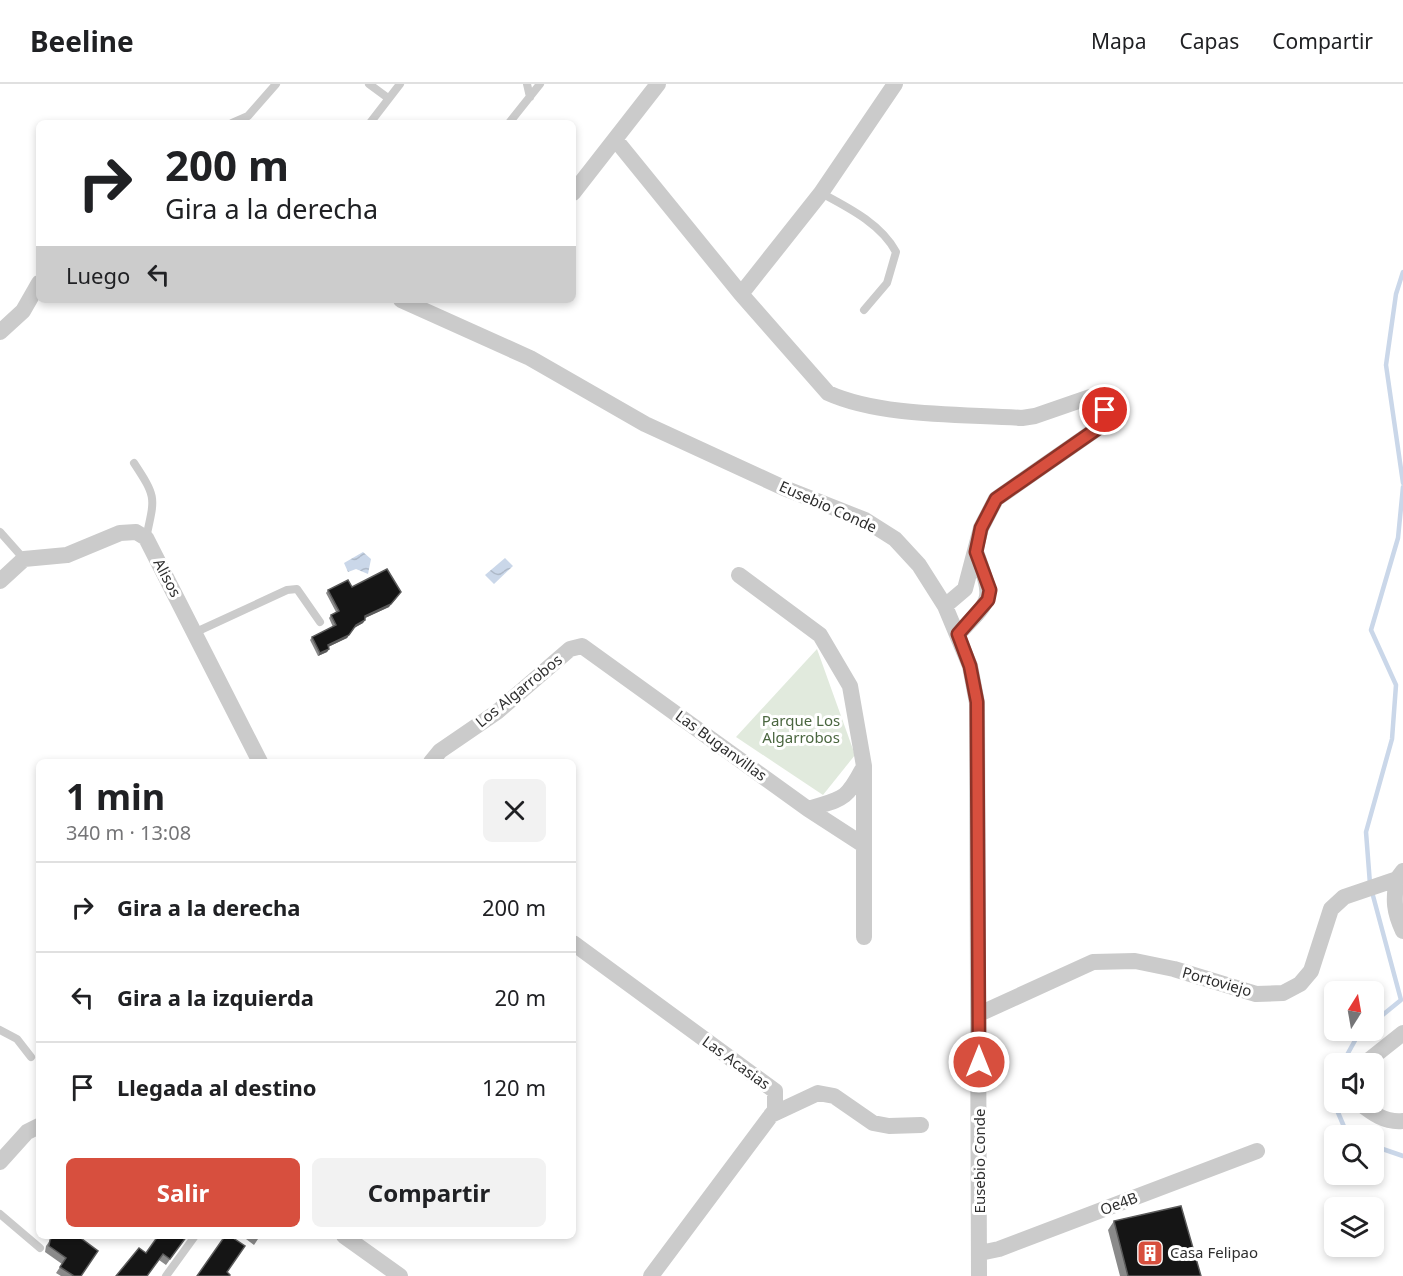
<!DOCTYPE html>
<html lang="es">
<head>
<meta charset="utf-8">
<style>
	body { margin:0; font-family:"Noto Sans",sans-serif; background:#f2f2f2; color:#202124; height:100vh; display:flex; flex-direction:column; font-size:22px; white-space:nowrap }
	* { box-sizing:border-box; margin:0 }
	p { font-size:20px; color:#757577 }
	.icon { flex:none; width:33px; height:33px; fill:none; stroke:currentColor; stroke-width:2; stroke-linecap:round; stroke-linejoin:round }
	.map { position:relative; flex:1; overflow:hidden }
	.sheet { position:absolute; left:36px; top:675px; width:540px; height:480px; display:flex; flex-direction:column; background:#fff; border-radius:9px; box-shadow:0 3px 9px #0003 }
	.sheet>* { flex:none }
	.guide { position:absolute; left:36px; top:36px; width:540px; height:183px; border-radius:9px; box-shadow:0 3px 9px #0003; background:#fff; color:#202124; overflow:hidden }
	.needle { width:39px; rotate:11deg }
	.controls { position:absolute; left:1324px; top:897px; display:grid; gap:12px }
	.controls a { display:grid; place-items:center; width:60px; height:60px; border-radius:9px; background:#fff; box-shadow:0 3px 9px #0003; font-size:30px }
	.pin { position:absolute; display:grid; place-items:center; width:51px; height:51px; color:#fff; margin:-26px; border:3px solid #fff; border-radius:50%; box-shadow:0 2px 6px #0007 }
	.me { position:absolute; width:66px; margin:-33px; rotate:0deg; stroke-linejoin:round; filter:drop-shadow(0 0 4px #0008) }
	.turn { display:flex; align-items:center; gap:21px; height:126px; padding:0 30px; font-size:27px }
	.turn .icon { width:78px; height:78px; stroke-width:2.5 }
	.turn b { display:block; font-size:42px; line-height:51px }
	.then { display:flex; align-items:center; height:57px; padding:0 30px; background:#0003; gap:12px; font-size:22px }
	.round { display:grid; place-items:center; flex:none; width:63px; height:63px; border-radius:9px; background:#f2f2f2 }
	.overview { display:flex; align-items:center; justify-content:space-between; height:102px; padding:0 30px }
	h1 { font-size:36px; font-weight:700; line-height:45px }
	.button { display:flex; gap:12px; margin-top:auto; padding:12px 30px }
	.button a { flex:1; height:69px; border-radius:9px; background:#d74f3e; color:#fff; font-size:24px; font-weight:700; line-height:69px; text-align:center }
	.button a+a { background:#f2f2f2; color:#202124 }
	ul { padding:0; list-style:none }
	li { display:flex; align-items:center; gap:18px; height:90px; padding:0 30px; border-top:2px solid #e0e0e0 }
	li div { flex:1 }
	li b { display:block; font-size:22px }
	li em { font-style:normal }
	header { display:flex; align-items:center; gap:36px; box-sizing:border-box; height:84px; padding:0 30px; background:#fff; border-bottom:2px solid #e0e0e0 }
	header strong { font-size:28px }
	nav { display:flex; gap:33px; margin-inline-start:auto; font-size:21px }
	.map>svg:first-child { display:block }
</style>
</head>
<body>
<header>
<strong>Beeline</strong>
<nav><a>Mapa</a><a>Capas</a><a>Compartir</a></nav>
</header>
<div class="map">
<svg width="1403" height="1192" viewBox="0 0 1403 1192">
	<defs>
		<pattern id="water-waves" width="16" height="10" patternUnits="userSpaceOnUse" patternTransform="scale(1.5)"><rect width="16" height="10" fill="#cad7e9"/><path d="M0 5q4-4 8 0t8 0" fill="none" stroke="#aeb9c8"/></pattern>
	</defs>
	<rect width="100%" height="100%" fill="#fff"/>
	<path fill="#e1eadd" d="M817 565 855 671 823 711 736 653Z"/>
	<path fill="url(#water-waves)" d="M363 468 371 475 368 490 356 485 348 488 344 479Z
		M505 474 513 482 494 500 485 491Z"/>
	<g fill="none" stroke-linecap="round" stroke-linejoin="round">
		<path stroke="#cad7e9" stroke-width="4.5" d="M1403 188 1396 210 1386 281 1403 399
			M1370 800 1366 748 1392 655 1396 601 1371 546 1398 454 1403 403
			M1372 808 1401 916 1374 938
			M1342 980 1358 951 1363 946
			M1335 992 1328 1005 1348 1052
			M1374 1062 1403 1072"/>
		<path stroke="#cbcbcb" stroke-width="8" d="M369 0 388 14
			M527 0 530 13
			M232 39 248 32 276 0
			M370 39 400 0
			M509 39 540 0
			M821 109C849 124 881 140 896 168L887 199 864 226
			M134 379C157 414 155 413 146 454
			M0 448 24 475
			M196 548 287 506 297 505 320 538
			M0 946 17 955 31 973
			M0 1130 40 1164
			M166 1192 195 1152"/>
		<path stroke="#cbcbcb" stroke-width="16" d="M615 55 741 210 828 309C881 333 963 330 1022 334L1035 332 1090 313 1098 316 1105 326 1101 342 996 415 981 444 965 505 945 522
			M573 109 658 0
			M741 210 821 109 895 0
			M401 216 530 274 645 340 784 404 865 436 895 455 919 481 945 522 970 582 977 619 979 1192
			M0 248 23 227 39 199
			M739 491 820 551 850 602 864 682V853
			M0 497 24 475 67 471 120 449 136 448 146 454 260 678
			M958 550C994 513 993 516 976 468
			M431 678 440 667 497 628 570 565 582 562 808 725 862 760
			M808 725C842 714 845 718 862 686
			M1397 795C1393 816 1394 828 1403 847
			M573 859 775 1007V1026L651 1192
			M979 930 1093 878 1135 877 1174 885 1256 910 1283 909 1300 900 1311 887 1331 825 1344 813 1397 795 1403 787
			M1364 980 1403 949
			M1358 1018C1372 1029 1385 1039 1403 1037
			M771 1031 818 1009 834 1012 873 1039 889 1042 921 1041
			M0 1078 27 1048 39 1042
			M344 1152 400 1192
			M980 1169 999 1165 1257 1067"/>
	</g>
	<path fill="#8a8a8a" d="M352 503 389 523 365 534 363 539 354 544 347 554 328 563 329 565 327 568 318 572 310 556 312 553 333 543 329 534 331 531 336 528 326 509 328 506Z
		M1114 1137 1201 1192H1120L1108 1146Z
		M53 1152 81 1192H61L56 1189 62 1180 45 1168 46 1162Z
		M187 1152 166 1181 159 1176 147 1192 146 1169Z
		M242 1152H260L254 1161Z"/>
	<path fill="#5b5b5b" d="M399 511 389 523 363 535 365 532Z
		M365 536 363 539 354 544 356 541Z
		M349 551 347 554 326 564 328 561Z
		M329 565 327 568 318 572 320 569Z"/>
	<path fill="#151515" stroke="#5b5b5b" stroke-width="1.5" d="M387 485 401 508 391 520 365 532V536L356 541 349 551 328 561 329 565 320 569 312 553 336 541 331 531 339 527 328 506 348 496 352 503Z
		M1181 1122 1201 1192H1128L1114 1137Z
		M53 1152H78L98 1167 81 1192H74L60 1183 66 1174 49 1162 50 1156Z
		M158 1152H187L170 1175 163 1170 147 1192H116L139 1164 146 1169Z
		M225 1152H230L245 1162 227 1188 230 1191 229 1192H197Z"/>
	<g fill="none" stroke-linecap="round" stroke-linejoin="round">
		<g stroke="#8c3328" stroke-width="15">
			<path id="route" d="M979 978 977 618 970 582 958 550 988 516 990 506 976 468 981 444 996 415 1101 342 1105 326"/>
		</g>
		<use href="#route" stroke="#d74f3e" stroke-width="10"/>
	</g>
	<defs>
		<g id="building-square" transform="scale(1.35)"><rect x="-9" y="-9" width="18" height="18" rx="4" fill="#d74f3e" stroke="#fff"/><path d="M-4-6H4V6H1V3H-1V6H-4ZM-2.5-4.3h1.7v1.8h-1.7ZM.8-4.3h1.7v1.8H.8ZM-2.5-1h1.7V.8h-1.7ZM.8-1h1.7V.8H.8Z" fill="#fff"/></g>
	</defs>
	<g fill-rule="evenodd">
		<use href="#building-square" x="1150" y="1169"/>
	</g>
	<g text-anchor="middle" stroke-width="6" stroke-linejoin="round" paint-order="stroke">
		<g font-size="15" fill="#2e2e2e" stroke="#fff">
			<text transform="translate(828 423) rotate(24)" y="5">Eusebio Conde</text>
			<text transform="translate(167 494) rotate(62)" y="5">Alisos</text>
			<text transform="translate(519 607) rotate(-39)" y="5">Los Algarrobos</text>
			<text transform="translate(721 662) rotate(36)" y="5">Las Buganvillas</text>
			<text transform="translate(1217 898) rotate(16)" y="5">Portoviejo</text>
			<text transform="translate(736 979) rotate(36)" y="5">Las Acasias</text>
			<text transform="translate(980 1077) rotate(-90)" y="5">Eusebio Conde</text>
			<text transform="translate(1119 1120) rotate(-21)" y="5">Oe4B</text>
		</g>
		<g font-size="15" fill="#4a663f" stroke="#fff">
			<text x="801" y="642">Parque Los<tspan x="801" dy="17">Algarrobos</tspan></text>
		</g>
		<g font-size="15" fill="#2e2e2e" stroke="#fff" text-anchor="start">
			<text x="1170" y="1174">Casa Felipao</text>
		</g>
	</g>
</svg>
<div class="controls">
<a><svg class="needle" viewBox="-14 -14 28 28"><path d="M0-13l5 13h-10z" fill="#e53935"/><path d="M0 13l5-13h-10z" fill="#757577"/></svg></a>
<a><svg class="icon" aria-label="sound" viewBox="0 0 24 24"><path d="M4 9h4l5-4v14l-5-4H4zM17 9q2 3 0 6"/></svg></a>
<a><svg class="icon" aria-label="search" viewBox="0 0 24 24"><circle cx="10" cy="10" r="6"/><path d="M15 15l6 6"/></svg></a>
<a><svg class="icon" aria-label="layers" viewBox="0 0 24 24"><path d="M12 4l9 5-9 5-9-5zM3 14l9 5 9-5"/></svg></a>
</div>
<div class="pin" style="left:1105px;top:326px;background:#d93025"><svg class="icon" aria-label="arrive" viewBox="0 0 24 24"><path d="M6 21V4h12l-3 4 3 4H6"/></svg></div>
<svg class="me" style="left:979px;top:978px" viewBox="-20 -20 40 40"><circle r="17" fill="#d74f3e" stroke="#fff" stroke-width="3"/><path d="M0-11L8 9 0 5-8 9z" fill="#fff"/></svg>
<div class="guide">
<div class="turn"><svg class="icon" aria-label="right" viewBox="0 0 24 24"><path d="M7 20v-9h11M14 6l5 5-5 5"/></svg><div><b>200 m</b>Gira a la derecha</div></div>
<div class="then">Luego<svg class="icon" aria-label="left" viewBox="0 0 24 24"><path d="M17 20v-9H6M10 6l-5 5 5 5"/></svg></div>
</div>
<section class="sheet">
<div class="overview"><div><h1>1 min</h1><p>340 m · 13:08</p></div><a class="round"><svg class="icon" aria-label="close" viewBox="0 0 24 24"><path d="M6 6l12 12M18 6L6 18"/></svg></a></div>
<ul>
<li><svg class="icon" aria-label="right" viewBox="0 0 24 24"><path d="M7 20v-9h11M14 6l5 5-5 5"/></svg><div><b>Gira a la derecha</b></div><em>200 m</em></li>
<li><svg class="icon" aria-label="left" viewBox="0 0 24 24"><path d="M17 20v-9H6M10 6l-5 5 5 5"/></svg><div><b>Gira a la izquierda</b></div><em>20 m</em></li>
<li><svg class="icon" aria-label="arrive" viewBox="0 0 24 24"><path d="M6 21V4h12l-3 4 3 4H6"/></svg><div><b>Llegada al destino</b></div><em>120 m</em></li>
</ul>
<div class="button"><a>Salir</a><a>Compartir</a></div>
</section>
</div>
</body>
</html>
